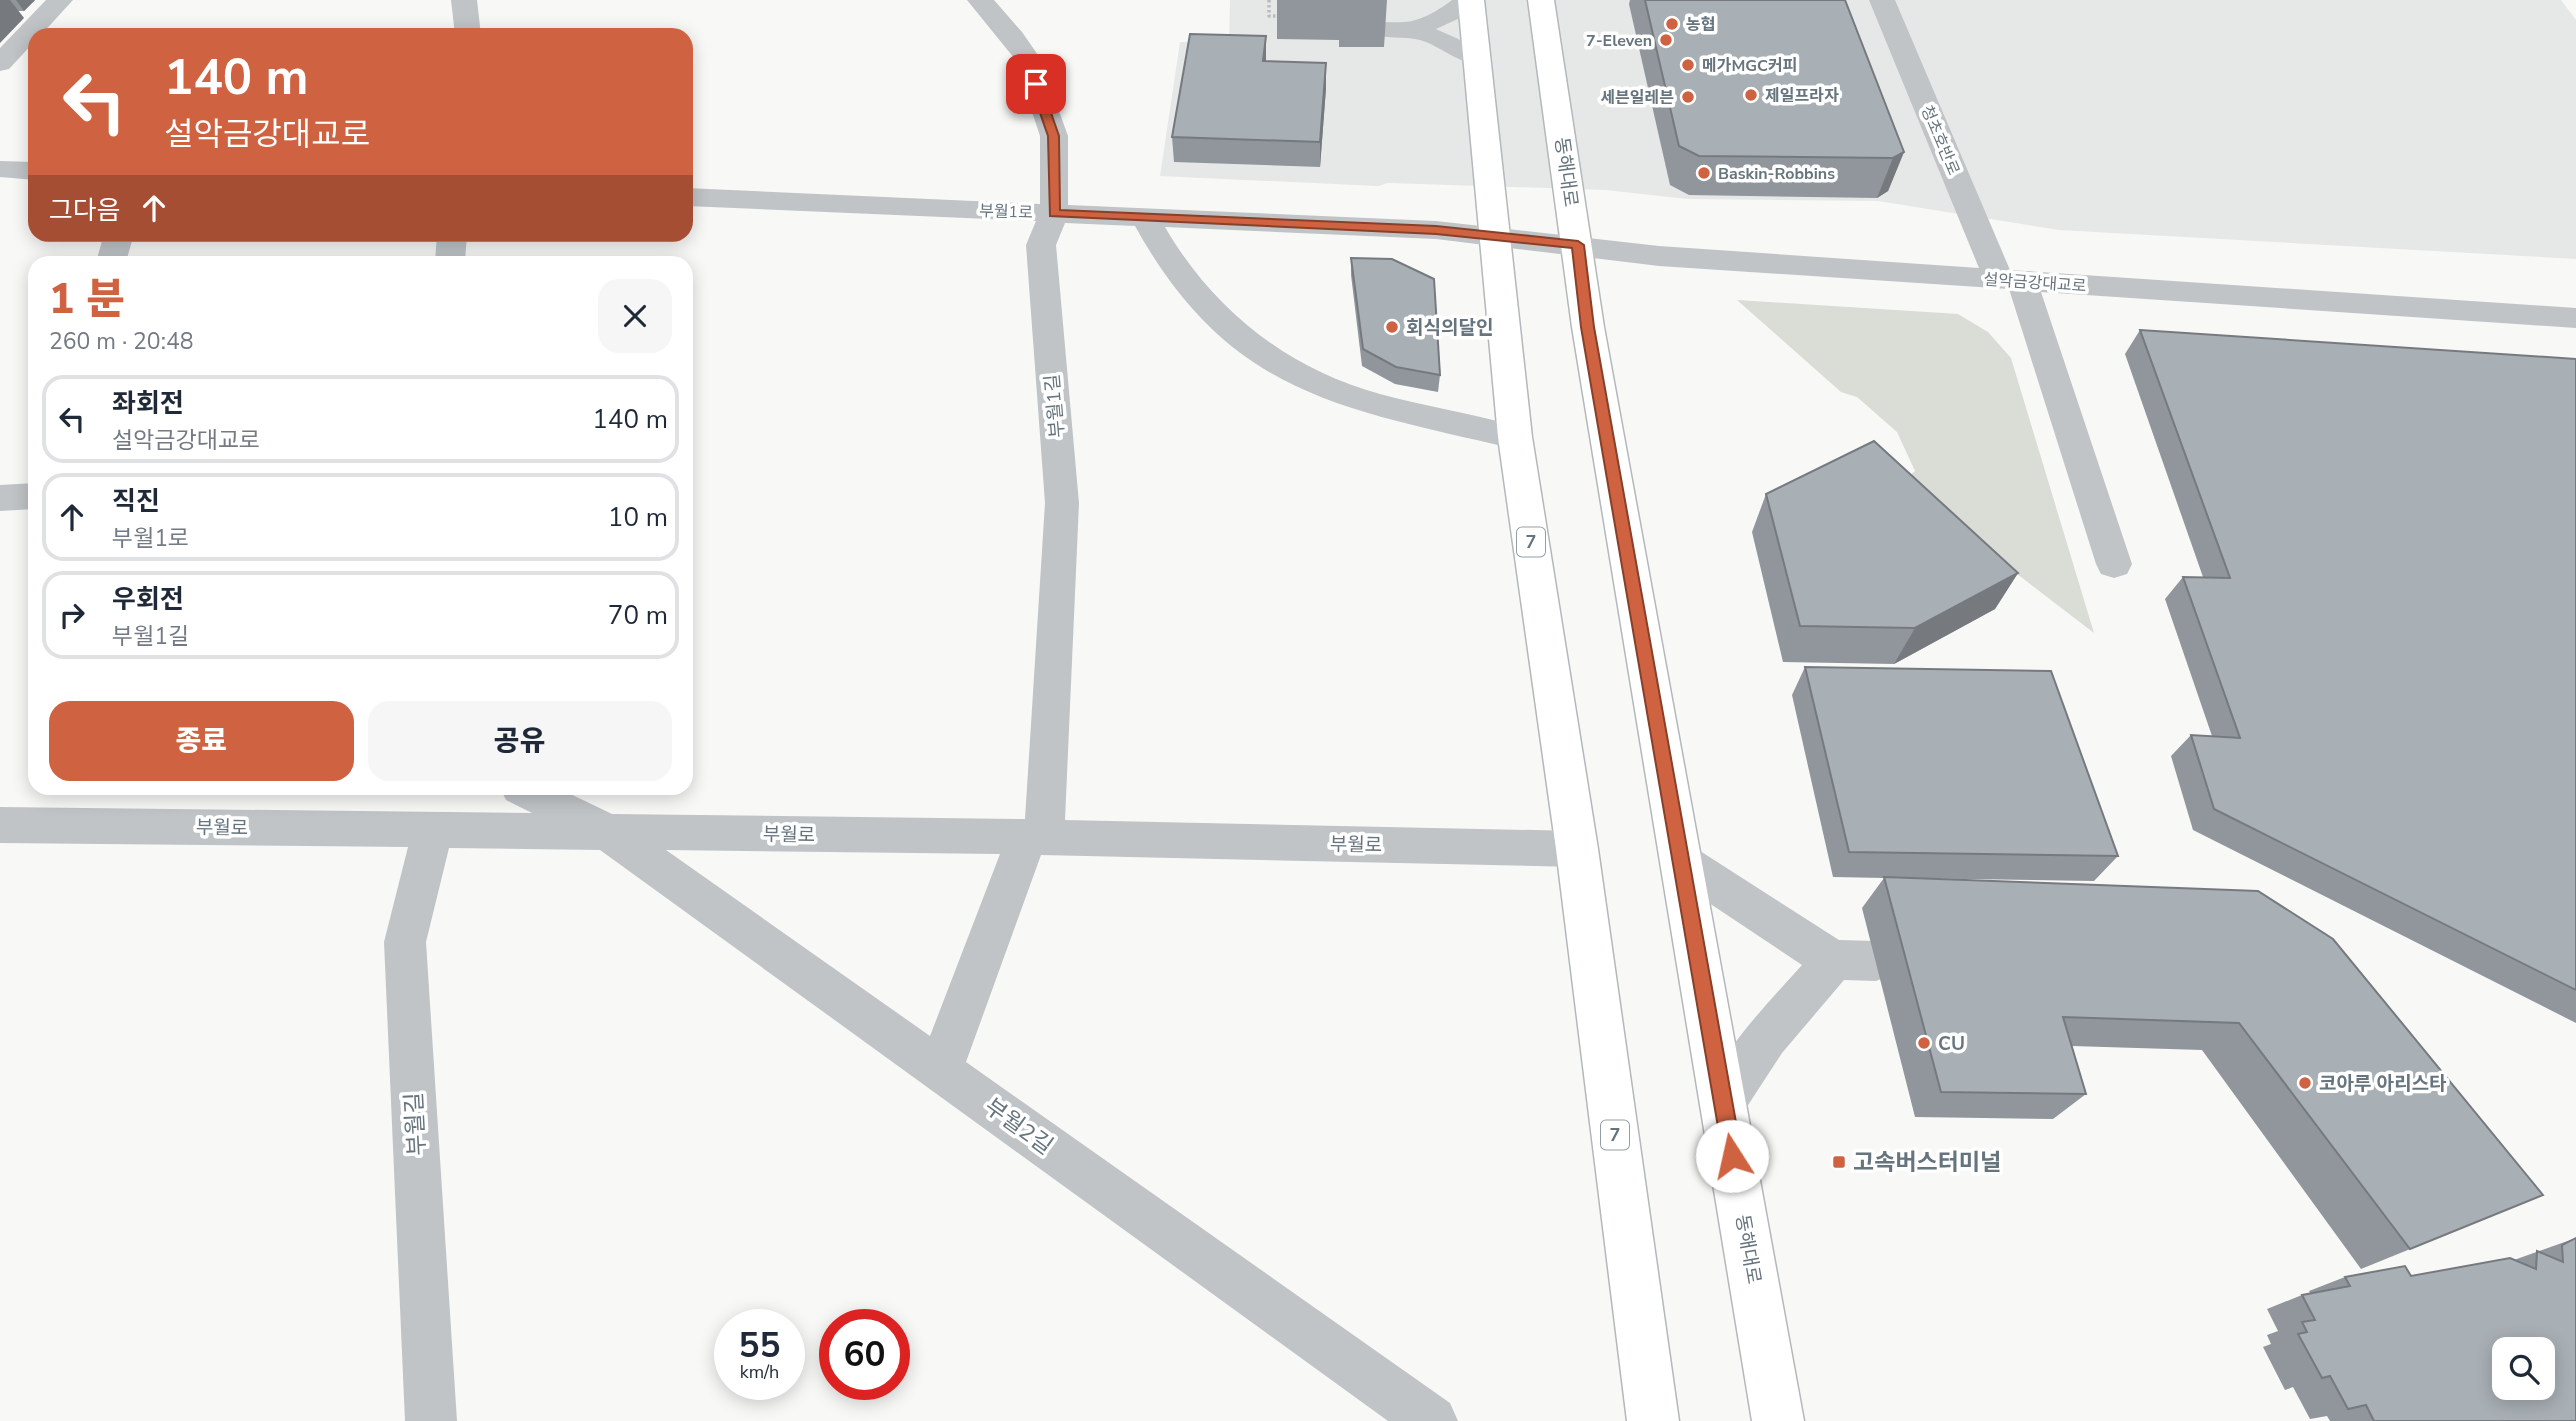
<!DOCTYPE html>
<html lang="ko">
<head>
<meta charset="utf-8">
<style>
	body { margin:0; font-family:"Nunito Sans","Noto Sans KR",sans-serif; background:#f6f6f7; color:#1f2937; height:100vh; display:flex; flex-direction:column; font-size:26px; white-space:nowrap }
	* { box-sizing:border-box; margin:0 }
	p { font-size:23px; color:#747a83 }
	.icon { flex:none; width:38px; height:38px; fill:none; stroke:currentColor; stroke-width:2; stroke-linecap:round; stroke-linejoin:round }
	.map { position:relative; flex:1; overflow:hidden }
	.sheet { position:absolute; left:28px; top:256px; width:665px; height:539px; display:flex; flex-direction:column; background:#fff; border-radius:21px; box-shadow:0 4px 18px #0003 }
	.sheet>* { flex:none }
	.banner { position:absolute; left:28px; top:28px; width:665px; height:214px; border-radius:21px; box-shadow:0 4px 18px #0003; background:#cf6240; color:#fff; overflow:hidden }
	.tools { position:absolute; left:2492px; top:1337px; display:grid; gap:14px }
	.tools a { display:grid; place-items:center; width:63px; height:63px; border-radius:14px; background:#fff; box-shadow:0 4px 18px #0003; font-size:35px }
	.speed { position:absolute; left:714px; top:1309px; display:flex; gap:14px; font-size:35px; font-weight:700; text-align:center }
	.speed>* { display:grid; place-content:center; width:91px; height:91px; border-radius:50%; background:#fff; box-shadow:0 4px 18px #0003; line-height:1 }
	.speed small { font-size:18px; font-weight:400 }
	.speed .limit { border:10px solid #d22; background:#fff; color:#111 }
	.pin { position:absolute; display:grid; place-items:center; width:60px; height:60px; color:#fff; margin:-30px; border-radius:14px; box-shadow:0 4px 10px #0006 }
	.me { position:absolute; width:77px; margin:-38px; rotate:350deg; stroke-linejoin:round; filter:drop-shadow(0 0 5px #0008) }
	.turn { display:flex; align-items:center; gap:24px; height:147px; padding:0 21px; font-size:32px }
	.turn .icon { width:91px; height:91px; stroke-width:2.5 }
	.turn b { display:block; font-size:49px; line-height:60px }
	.then { display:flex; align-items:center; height:66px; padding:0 21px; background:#0003; gap:14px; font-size:26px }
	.round { display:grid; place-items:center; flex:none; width:74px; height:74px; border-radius:21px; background:#f6f6f7 }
	.summary { display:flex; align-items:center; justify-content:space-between; height:119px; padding:0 21px }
	h1 { font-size:42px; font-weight:800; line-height:52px; color:#cf6240 }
	.cta { display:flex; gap:14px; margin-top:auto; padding:14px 21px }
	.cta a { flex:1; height:80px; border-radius:21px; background:#cf6240; color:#fff; font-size:28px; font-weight:800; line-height:80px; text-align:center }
	.cta a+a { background:#f6f6f7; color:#1f2937 }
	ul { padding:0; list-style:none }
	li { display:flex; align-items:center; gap:21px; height:88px; margin:0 14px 10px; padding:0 7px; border:4px solid #e0e1e3; border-radius:21px }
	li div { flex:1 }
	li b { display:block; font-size:26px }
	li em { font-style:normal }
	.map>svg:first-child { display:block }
</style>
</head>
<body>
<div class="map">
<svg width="2576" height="1421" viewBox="0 0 2576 1421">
	<rect width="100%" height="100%" fill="#f8f8f7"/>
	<path fill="#e6e7e7" d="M1230 0H2561L2576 20V259L2059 230 1878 201 1687 199 1606 190 1388 183 1378 186 1160 176 1180 42 1229 41Z"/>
	<path fill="#d9ddd6" d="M1737 300 1958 314 1988 332 2011 358 2094 633 1900 484 1915 471 1897 432 1857 397 1841 392Z"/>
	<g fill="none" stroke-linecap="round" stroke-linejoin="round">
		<g stroke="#b4b8bb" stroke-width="3">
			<path id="major" d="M1458 0H1484L1532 437 1598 849 1679 1421H1627L1556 849 1498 437Z
				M1528 0H1554L1604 327 1804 1421H1752L1572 327Z"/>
		</g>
		<path stroke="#babdbf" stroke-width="3.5" stroke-dasharray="2.5 2.5" stroke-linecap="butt" d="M1269 0V16H1279"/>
		<path fill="#c0c4c7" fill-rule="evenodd" d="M46 0H73L41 35H35V41L9 69 0 71V48Z
			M451 0H477L481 35H455Z
			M967 0H994L1022 32 1040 58 1068 136V205L1436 221 1659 246 1979 268 1869 0H1895L2010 270 2576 308V328L2041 292 2132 564 2127 574 2114 578 2101 574 2096 564 2009 289 1659 266 1436 239 1165 227C1213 310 1288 369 1380 394 1429 407 1479 415 1527 429L1532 437 1527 445 1515 449C1342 408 1229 396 1135 226L1065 223 1056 245 1079 503 1065 820 1577 831 1592 836 1598 849 1592 862 1577 867 1041 855 966 1062 1450 1403 1458 1421H1388L600 850 449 848 426 942 457 1421H405L384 942 408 847 0 843V807L532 813 506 800 500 788H558L612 814 1025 819 1045 503 1026 245 1036 221 686 206V188L1040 204V136L1014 58ZM666 850 1000 854 930 1036Z
			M1452 0H1480L1462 17 1436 29 1487 52 1491 58 1487 64C1464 69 1442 46 1420 40 1403 36 1385 39 1369 34L1365 29 1369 24C1381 21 1392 23 1404 22 1419 22 1441 9 1452 0Z
			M0 161 35 162V180L0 177Z
			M104 234H134L126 262H96Z
			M437 234H467L465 262H435Z
			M35 483V509L0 511V485Z
			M1682 844 1697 849 1839 940 1876 941 1891 947 1898 961 1891 975 1876 981 1844 980 1782 1053 1739 1119 1723 1125 1707 1119 1700 1103C1722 1050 1764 1007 1802 965L1667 875 1661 862 1667 849Z"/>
		<use href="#major" fill="#fff" fill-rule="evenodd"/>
	</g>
	<path fill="#90969c" d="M0 0H35L24 11H18L24 18Z
		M1277 0H1387L1384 47H1339V40L1277 39Z
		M1630 0H1845L1904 152 1888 191 1877 198 1689 195 1670 185 1629 4Z
		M1266 61 1326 88 1320 167 1174 162 1172 137Z
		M1351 258 1440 375 1438 392 1395 384 1362 366 1351 275Z
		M2140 330 2576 359V1023L2193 830 2171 756 2191 735 2212 736 2165 599 2183 577H2203L2125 354Z
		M1766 494 2018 573 1995 609 1894 664 1783 662 1752 532Z
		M1805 667 2118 856 2094 881 1898 878 2258 891 2543 1195 2361 1269 2202 1050 2072 1046 2086 1094 2053 1119 1915 1117 1862 908 1884 878 1833 877 1792 695Z
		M2576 1238V1421H2330L2327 1416 2310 1419 2293 1387 2285 1390 2263 1347 2271 1344 2267 1335 2278 1331 2267 1309 2302 1295 2310 1293 2309 1291 2345 1277 2411 1276 2514 1260Z"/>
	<path fill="#767a7f" d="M0 0H10L24 18 0 43Z
		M16 0H35L24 11Z
		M1266 36V61L1263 86V61Z
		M1326 63V88L1320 167V142Z
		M1904 152 1888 191 1877 198 1893 158Z
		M2018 573 1995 609 1894 664 1915 628Z"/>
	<path fill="#a8afb5" stroke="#767a7f" stroke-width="2" fill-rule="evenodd" d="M1645 0H1845L1904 152 1893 158 1699 156 1679 146Z
		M1190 34 1266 36 1263 61 1326 63 1320 142 1172 137Z
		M1351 258 1392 259 1434 279 1440 375 1396 367 1363 349Z
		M2140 330 2576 359V990L2214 809 2191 735 2240 738 2183 577 2230 578Z
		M1874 441 2018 573 1915 628 1800 626 1766 494Z
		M1805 667 2051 671 2118 856 1849 852Z
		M1884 877 2258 891 2333 939 2543 1195 2410 1249 2239 1023 2063 1017 2086 1094 1941 1092Z
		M2576 1238V1421H2374L2366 1405 2348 1409 2330 1376 2322 1378 2298 1334 2307 1332 2302 1322 2315 1320 2302 1295 2350 1286 2345 1277 2405 1266 2411 1276 2510 1258 2536 1269 2537 1251 2563 1262 2562 1245ZM2504 1349H2543V1388H2504Z"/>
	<path fill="#cf6240" stroke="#87402a" stroke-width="2" d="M1036 81 1041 84 1059 136 1060 210 1436 226 1578 241 1584 245 1594 327 1742 1156 1739 1163 1732 1166 1726 1163 1723 1156 1581 327 1572 248 1436 234 1050 216 1048 136 1030 84Z"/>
	<g fill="#cf6240" stroke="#fff" stroke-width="2.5">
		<circle cx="1672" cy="24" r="7"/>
		<circle cx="1666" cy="40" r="7"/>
		<circle cx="1688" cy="65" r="7"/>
		<circle cx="1751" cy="95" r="7"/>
		<circle cx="1688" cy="97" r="7"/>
		<circle cx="1704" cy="173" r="7"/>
		<circle cx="1392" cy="327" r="7"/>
		<circle cx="1924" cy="1043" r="7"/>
		<circle cx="2305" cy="1083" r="7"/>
		<rect x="1832" y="1155" width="14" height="14" rx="3.5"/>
	</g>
	<g text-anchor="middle" stroke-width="7" stroke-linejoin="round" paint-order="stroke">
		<g font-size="16" font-weight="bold" fill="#66747e" stroke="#fff" text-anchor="start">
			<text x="1686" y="30">농협</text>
			<text x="1652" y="46" text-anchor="end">7-Eleven</text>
			<text x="1702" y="71">메가MGC커피</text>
			<text x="1765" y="101">제일프라자</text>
			<text x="1674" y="103" text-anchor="end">세븐일레븐</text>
			<text x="1718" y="179">Baskin-Robbins</text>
		</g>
		<g font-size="16" fill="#66747e" stroke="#fff">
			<text transform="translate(1941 140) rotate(67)" y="6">청초호반로</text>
			<text transform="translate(1006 211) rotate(2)" y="6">부월1로</text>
			<text transform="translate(2035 282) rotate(4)" y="6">설악금강대교로</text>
		</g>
		<g fill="#fff" stroke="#949ea5" stroke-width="2">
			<rect x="1517" y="527.5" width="28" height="29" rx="5"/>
			<rect x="1601" y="1120.5" width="28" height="29" rx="5"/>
		</g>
		<g font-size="18" font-weight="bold" fill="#66747e">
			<text x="1531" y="548">7</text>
			<text x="1615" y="1141">7</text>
		</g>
		<g font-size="19" fill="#66747e" stroke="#fff">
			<text transform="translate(1567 172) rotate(82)" y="7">동해대로</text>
			<text transform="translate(1054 406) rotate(-95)" y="7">부월1길</text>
			<text transform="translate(222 827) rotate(1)" y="7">부월로</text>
			<text transform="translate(789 834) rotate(1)" y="7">부월로</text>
			<text transform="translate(1356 844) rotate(1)" y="7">부월로</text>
			<text transform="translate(1749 1249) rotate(80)" y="7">동해대로</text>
		</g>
		<g font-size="19" font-weight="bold" fill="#66747e" stroke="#fff" text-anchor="start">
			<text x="1406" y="334">회식의달인</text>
			<text x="1938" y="1050">CU</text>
			<text x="2319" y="1090">코아루 아리스타</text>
		</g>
		<g font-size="23" fill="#66747e" stroke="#fff">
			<text transform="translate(415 1124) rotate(-93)" y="8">부월길</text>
			<text transform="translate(1019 1126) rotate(36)" y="8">부월2길</text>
		</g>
		<g font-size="23" font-weight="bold" fill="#66747e" stroke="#fff" text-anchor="start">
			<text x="1853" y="1170">고속버스터미널</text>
		</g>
	</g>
</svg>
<div class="tools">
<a><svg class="icon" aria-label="search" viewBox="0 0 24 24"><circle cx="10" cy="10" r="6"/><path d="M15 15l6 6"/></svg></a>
</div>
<div class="speed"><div>55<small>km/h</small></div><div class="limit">60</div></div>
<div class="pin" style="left:1036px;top:84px;background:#d93025"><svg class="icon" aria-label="arrive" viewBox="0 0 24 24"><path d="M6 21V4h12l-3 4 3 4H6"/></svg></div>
<svg class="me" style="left:1732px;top:1156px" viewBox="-20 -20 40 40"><circle r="19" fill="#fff"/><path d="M0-13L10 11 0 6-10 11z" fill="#cf6240"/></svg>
<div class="banner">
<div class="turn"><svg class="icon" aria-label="left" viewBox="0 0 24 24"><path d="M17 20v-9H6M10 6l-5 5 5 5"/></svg><div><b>140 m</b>설악금강대교로</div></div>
<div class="then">그다음<svg class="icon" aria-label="ahead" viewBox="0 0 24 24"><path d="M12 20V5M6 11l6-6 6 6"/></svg></div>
</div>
<section class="sheet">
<div class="summary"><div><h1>1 분</h1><p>260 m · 20:48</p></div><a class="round"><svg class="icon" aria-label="close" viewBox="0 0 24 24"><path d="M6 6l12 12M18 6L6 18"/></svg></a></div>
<ul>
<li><svg class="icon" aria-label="left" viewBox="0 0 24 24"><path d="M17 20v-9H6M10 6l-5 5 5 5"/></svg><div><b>좌회전</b><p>설악금강대교로</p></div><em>140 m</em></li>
<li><svg class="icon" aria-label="ahead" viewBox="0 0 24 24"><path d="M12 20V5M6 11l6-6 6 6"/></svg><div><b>직진</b><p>부월1로</p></div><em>10 m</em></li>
<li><svg class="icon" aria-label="right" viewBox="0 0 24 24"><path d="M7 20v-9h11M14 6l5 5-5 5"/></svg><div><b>우회전</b><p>부월1길</p></div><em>70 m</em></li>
</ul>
<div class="cta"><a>종료</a><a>공유</a></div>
</section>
</div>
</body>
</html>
